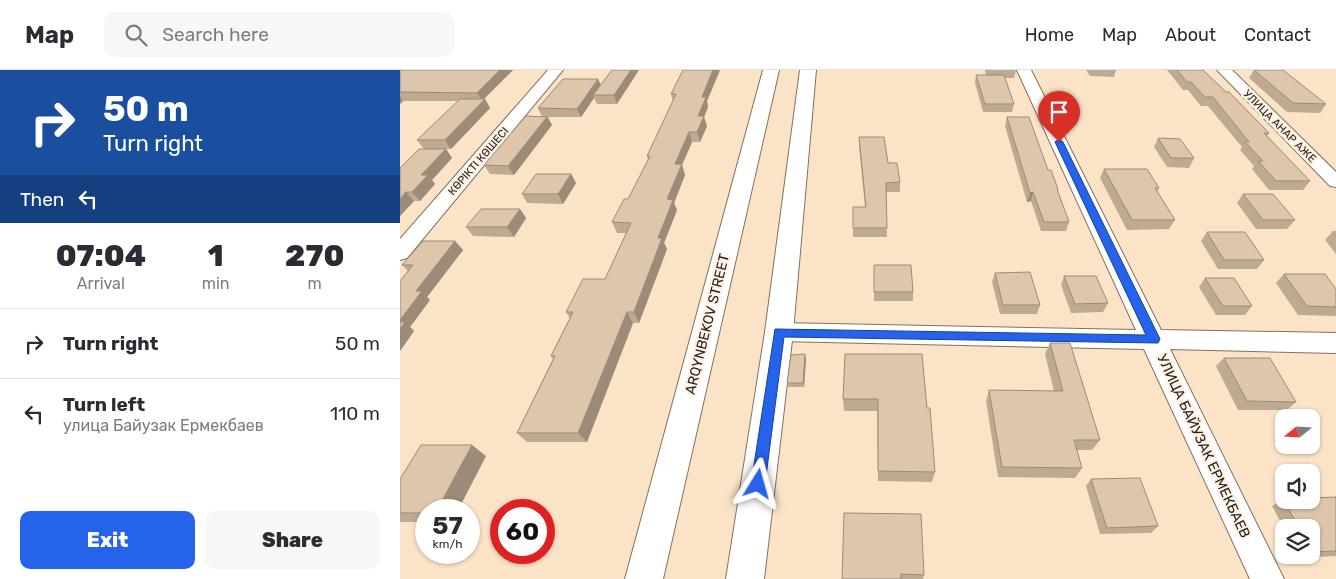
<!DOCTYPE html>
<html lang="en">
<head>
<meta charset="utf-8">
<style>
	body { margin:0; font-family:Rubik,sans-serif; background:#f7f7f7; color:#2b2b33; height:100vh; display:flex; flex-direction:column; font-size:19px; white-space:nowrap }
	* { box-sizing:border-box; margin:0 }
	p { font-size:16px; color:#7c7c81 }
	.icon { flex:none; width:28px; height:28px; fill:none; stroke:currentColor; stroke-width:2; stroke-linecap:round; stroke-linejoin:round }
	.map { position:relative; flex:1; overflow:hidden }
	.side { display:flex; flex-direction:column; background:#fff; width:400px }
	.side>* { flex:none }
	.banner { background:#1a4fa0; color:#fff; overflow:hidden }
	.needle { width:32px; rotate:252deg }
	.controls { position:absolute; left:875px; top:339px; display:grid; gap:10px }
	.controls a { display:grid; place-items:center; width:45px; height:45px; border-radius:10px; background:#fff; box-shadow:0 1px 4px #0004; font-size:25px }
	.speed { position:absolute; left:15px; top:429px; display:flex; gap:10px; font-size:25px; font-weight:700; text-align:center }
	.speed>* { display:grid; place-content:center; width:65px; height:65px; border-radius:50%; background:#fff; box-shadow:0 1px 4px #0004; line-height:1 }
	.speed small { font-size:12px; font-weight:400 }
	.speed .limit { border:8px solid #d22; background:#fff; color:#111 }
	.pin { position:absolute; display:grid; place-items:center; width:42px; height:42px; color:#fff; margin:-51px -21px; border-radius:50% 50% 50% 0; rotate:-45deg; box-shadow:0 0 5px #0007 }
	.pin .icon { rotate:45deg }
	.me { position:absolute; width:55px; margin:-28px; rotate:8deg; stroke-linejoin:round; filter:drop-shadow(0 0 4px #0008) }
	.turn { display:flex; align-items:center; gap:18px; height:105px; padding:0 20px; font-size:22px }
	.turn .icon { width:65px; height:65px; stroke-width:2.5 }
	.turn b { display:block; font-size:35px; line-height:42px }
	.then { display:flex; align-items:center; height:48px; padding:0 20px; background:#0003; gap:10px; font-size:19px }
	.eta { display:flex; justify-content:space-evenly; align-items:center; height:85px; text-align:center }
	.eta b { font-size:30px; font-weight:800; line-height:35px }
	.cta { display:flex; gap:10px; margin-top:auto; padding:10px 20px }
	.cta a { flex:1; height:58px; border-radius:10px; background:#2563eb; color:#fff; font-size:20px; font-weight:800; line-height:58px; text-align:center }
	.cta a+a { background:#f7f7f7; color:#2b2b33 }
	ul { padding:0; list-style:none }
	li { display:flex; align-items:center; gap:15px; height:70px; padding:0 20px; border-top:1px solid #e1e1e2 }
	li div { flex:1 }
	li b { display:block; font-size:19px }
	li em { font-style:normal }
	header { display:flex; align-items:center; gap:30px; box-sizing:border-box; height:70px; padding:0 25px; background:#fff; border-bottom:1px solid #e1e1e2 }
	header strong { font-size:24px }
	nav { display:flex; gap:28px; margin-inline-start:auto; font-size:18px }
	.search { width:350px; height:45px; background:#f7f7f7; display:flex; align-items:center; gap:12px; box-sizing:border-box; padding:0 18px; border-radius:10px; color:#7c7c81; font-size:19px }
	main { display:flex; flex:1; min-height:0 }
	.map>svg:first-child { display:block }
</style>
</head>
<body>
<header>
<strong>Map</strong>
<div class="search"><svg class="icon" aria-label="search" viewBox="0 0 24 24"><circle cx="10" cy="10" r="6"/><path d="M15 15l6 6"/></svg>Search here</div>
<nav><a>Home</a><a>Map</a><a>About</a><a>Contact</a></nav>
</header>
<main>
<section class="side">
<div class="banner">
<div class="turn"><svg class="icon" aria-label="right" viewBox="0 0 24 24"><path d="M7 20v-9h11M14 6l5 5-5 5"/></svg><div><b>50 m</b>Turn right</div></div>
<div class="then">Then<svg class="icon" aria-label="left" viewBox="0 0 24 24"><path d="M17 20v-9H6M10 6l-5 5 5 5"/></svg></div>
</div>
<div class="eta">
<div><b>07:04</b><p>Arrival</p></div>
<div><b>1</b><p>min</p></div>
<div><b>270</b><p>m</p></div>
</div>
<ul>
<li><svg class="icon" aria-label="right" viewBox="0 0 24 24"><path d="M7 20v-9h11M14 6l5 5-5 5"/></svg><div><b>Turn right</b></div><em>50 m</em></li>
<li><svg class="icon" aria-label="left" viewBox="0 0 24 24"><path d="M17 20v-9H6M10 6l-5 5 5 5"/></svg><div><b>Turn left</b><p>улица Байузак Ермекбаев</p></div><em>110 m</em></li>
</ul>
<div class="cta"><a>Exit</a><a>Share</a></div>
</section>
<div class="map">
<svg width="936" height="509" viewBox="0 0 936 509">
	<rect width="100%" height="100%" fill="#fbe3c8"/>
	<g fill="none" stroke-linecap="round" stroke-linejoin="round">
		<g stroke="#857158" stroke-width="2">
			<path id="minor" d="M148 0H163L7 188 0 190V169Z
				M617 0H631L761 260 936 263V283L770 279 884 509H850L744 279 379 271 371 269 367 262 371 255 379 253 736 260Z
				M817 0H832L936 102V117L930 116Z"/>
		</g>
		<g stroke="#857158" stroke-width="2">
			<path id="major" d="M363 0H379L263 509H225Z
				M400 0H416L393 262 364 509H326L365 262Z"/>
		</g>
		<use href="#minor" fill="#fff" fill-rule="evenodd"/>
		<use href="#major" fill="#fff" fill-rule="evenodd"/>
	</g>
	<path fill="#beaa93" d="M0 0H113L83 29H85L90 38 51 79H24L17 70 58 31H3L0 34Z
		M212 0 217 34H197L194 28 181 47H148L152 55 114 105 90 104 84 95 142 47 138 38 198 9 201 15Z
		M283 0H320L307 31 308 37 304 47 307 56 300 72H292L282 95 285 105 274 133 277 140 264 173 267 179 239 253H233L187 372H127L117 363 153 289 151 286 170 248 166 242 205 209 226 163H217L212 152 228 129 248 90 247 86 273 31 271 24Z
		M585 0H616L614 8H605L614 34 612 42H583L575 13 576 5H586Z
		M686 0H716L714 7 690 6Z
		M767 0H803L869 63 867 66 910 111 903 120H869L852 99 854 96 840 80 842 77 808 36H801L788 20H783Z
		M854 0 926 34 920 43 887 42 849 8Z
		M607 47 648 100 658 119 657 121 669 152 666 161H641L631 131 627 132 605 56Z
		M459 67 488 93 500 112V122H486L487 167H453V158L465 137 459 76Z
		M758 68 794 88 789 98 767 97 754 77Z
		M46 79 52 88 32 110 35 114 20 131H14L0 146V98Z
		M704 99 759 118 757 122 775 150 769 159 727 160 700 108Z
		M171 104 176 113 163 134 127 133 122 124Z
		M843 124 895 150 887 159H856L837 133Z
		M120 139 126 148 114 167 73 166 66 157Z
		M933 161H936V184L925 170Z
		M807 162 864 190 857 199H818L801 171Z
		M55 171 63 180 27 227 30 230 10 257 14 261 0 281V211L8 201 2 195Z
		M474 195 513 222V231H474Z
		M595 203 640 235 637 244H600L592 212Z
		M884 204 936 219V246L898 245 876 213Z
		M664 206 708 233 703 242 671 243 661 215Z
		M805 208 852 236 845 245H816L799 217Z
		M650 273 700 370 692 380H677L682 398 675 408 598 407 586 331 589 320 654 321 645 284Z
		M445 284 527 338 535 402 532 412 478 411 477 341H444L443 329Z
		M824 288 896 332 887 340H838L816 296Z
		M406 289 404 317H388L387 313Z
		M86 386 58 440H26V452H0V409Z
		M691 409 758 456 751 463 700 464 686 416Z
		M936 427V486L900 488 899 485H911V458H884L872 436 883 429Z
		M444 443 524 505 523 509H442Z"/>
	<path fill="#9b8b78" d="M100 0H113L82 31 77 23Z
		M231 0H239L217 34 214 25Z
		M313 0H320L307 31 308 37 304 47 307 56 300 72 297 62 298 46 302 27Z
		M198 9 202 18 193 25 194 28 181 47 177 39Z
		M0 26 3 31 0 34Z
		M85 29 90 38 51 79 45 70Z
		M147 47 152 55 114 105 108 96Z
		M289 62 292 72 282 95 285 105 274 133 277 140 264 173 267 179 239 253 234 242 258 168 267 129 275 94Z
		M46 79 52 88 32 110 35 114 20 131 12 122 21 105Z
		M171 104 176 113 163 134 158 124Z
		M6 122 14 131 0 146V129Z
		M633 122 631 131 627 132 630 123Z
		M120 139 126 148 114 167 107 157Z
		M55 171 63 180 27 227 30 230 10 257 14 261 0 281V250L16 221Z
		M227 242 233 253 187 372 178 363Z
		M405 284 406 289 404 317 403 313Z
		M72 375 86 386 58 440H37Z"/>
	<path fill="#ddc6ab" stroke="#9b8b78" d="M0 0H100L77 23 0 22Z
		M212 0H231L214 25H193Z
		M283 0H313L302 27H306L298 46H304L297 62H289L275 94H282L267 129 273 130 258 168H262L234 242H227L178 363H117L155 286H151L173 242H166L183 209H205L231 153 212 152 224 129H228L250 86H247L276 24H271Z
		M777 0H803L826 22H829L869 63H864L910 111H876L858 91H863L845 72H849L813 27H805L791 12H787Z
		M854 0H883L926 34 893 33Z
		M576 5H604L614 34H585Z
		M163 9H198L177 39 138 38Z
		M60 29H85L45 70H17Z
		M126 46 147 47 108 96 84 95Z
		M607 47H629L648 100H651L658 119H657L669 152H644L633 122 630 123Z
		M459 67H484L488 93H497L500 112 486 113 487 158H453V137H466Z
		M758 68 780 69 794 88H771Z
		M19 79H46L21 105H28L12 122H6L0 129V98Z
		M704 99H747L759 118H755L775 150H732Z
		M136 104H171L158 124H122Z
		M843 124H873L895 150H863Z
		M81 139H120L107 157H66Z
		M807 162H845L864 190H824Z
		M23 171H55L16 221H22L0 250V211L13 195H2Z
		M474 195H511L513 222H474Z
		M630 202 640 235H603L595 203Z
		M884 204H925L936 219V237L907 236Z
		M664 206H696L708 233 675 234Z
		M805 208H834L852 236H823Z
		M0 252H5L0 259Z
		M650 273H670L700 370H674L682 398 602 397 589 320 663 321Z
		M405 284 403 313H387L391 285Z
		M445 284H522L527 338H530L535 402 478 401V329H443Z
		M824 288H870L896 332 847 331Z
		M21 375H72L37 440H26V443H0V409Z
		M740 408 758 456 707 458 691 409Z
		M936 427V481L913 482 911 480V458H899L883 429H884V430H911V428Z
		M444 443 521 444 524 505 501 504V509H442Z"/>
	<path fill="#2563eb" stroke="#184099" d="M659 69 663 72 760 269 758 273 384 267 365 414 363 419 358 421 353 419 351 414 375 259 746 265 655 72Z"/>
	<g text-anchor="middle" stroke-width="5" stroke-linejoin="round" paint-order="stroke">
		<g font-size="11" fill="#2a2218" stroke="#fdf3e8">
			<text transform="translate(880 56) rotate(45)" y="4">УЛИЦА АНАР АЖЕ</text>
			<text transform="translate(78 91) rotate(-49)" y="4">КӨРІКТІ КӨШЕСІ</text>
		</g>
		<g font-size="14" fill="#2a2218" stroke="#fdf3e8">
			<text transform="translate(307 254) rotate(-76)" y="5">ARQYNBEKOV STREET</text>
			<text transform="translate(804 376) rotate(65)" y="5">УЛИЦА БАЙУЗАК ЕРМЕКБАЕВ</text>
		</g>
	</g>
</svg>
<div class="controls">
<a><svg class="needle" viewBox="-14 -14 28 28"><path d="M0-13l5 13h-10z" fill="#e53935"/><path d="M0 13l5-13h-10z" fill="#7c7c81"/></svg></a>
<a><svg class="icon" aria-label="sound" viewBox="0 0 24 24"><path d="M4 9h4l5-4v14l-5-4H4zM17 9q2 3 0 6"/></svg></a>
<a><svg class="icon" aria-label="layers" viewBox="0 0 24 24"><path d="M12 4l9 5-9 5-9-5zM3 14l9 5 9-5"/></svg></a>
</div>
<div class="speed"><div>57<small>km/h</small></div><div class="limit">60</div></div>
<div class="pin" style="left:659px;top:72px;background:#d93025"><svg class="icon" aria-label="arrive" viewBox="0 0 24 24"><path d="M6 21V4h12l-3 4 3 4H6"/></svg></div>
<svg class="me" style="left:358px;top:414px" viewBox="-20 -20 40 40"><path d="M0-17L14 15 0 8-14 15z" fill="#2563eb" stroke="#fff" stroke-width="4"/></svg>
</div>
</main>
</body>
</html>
